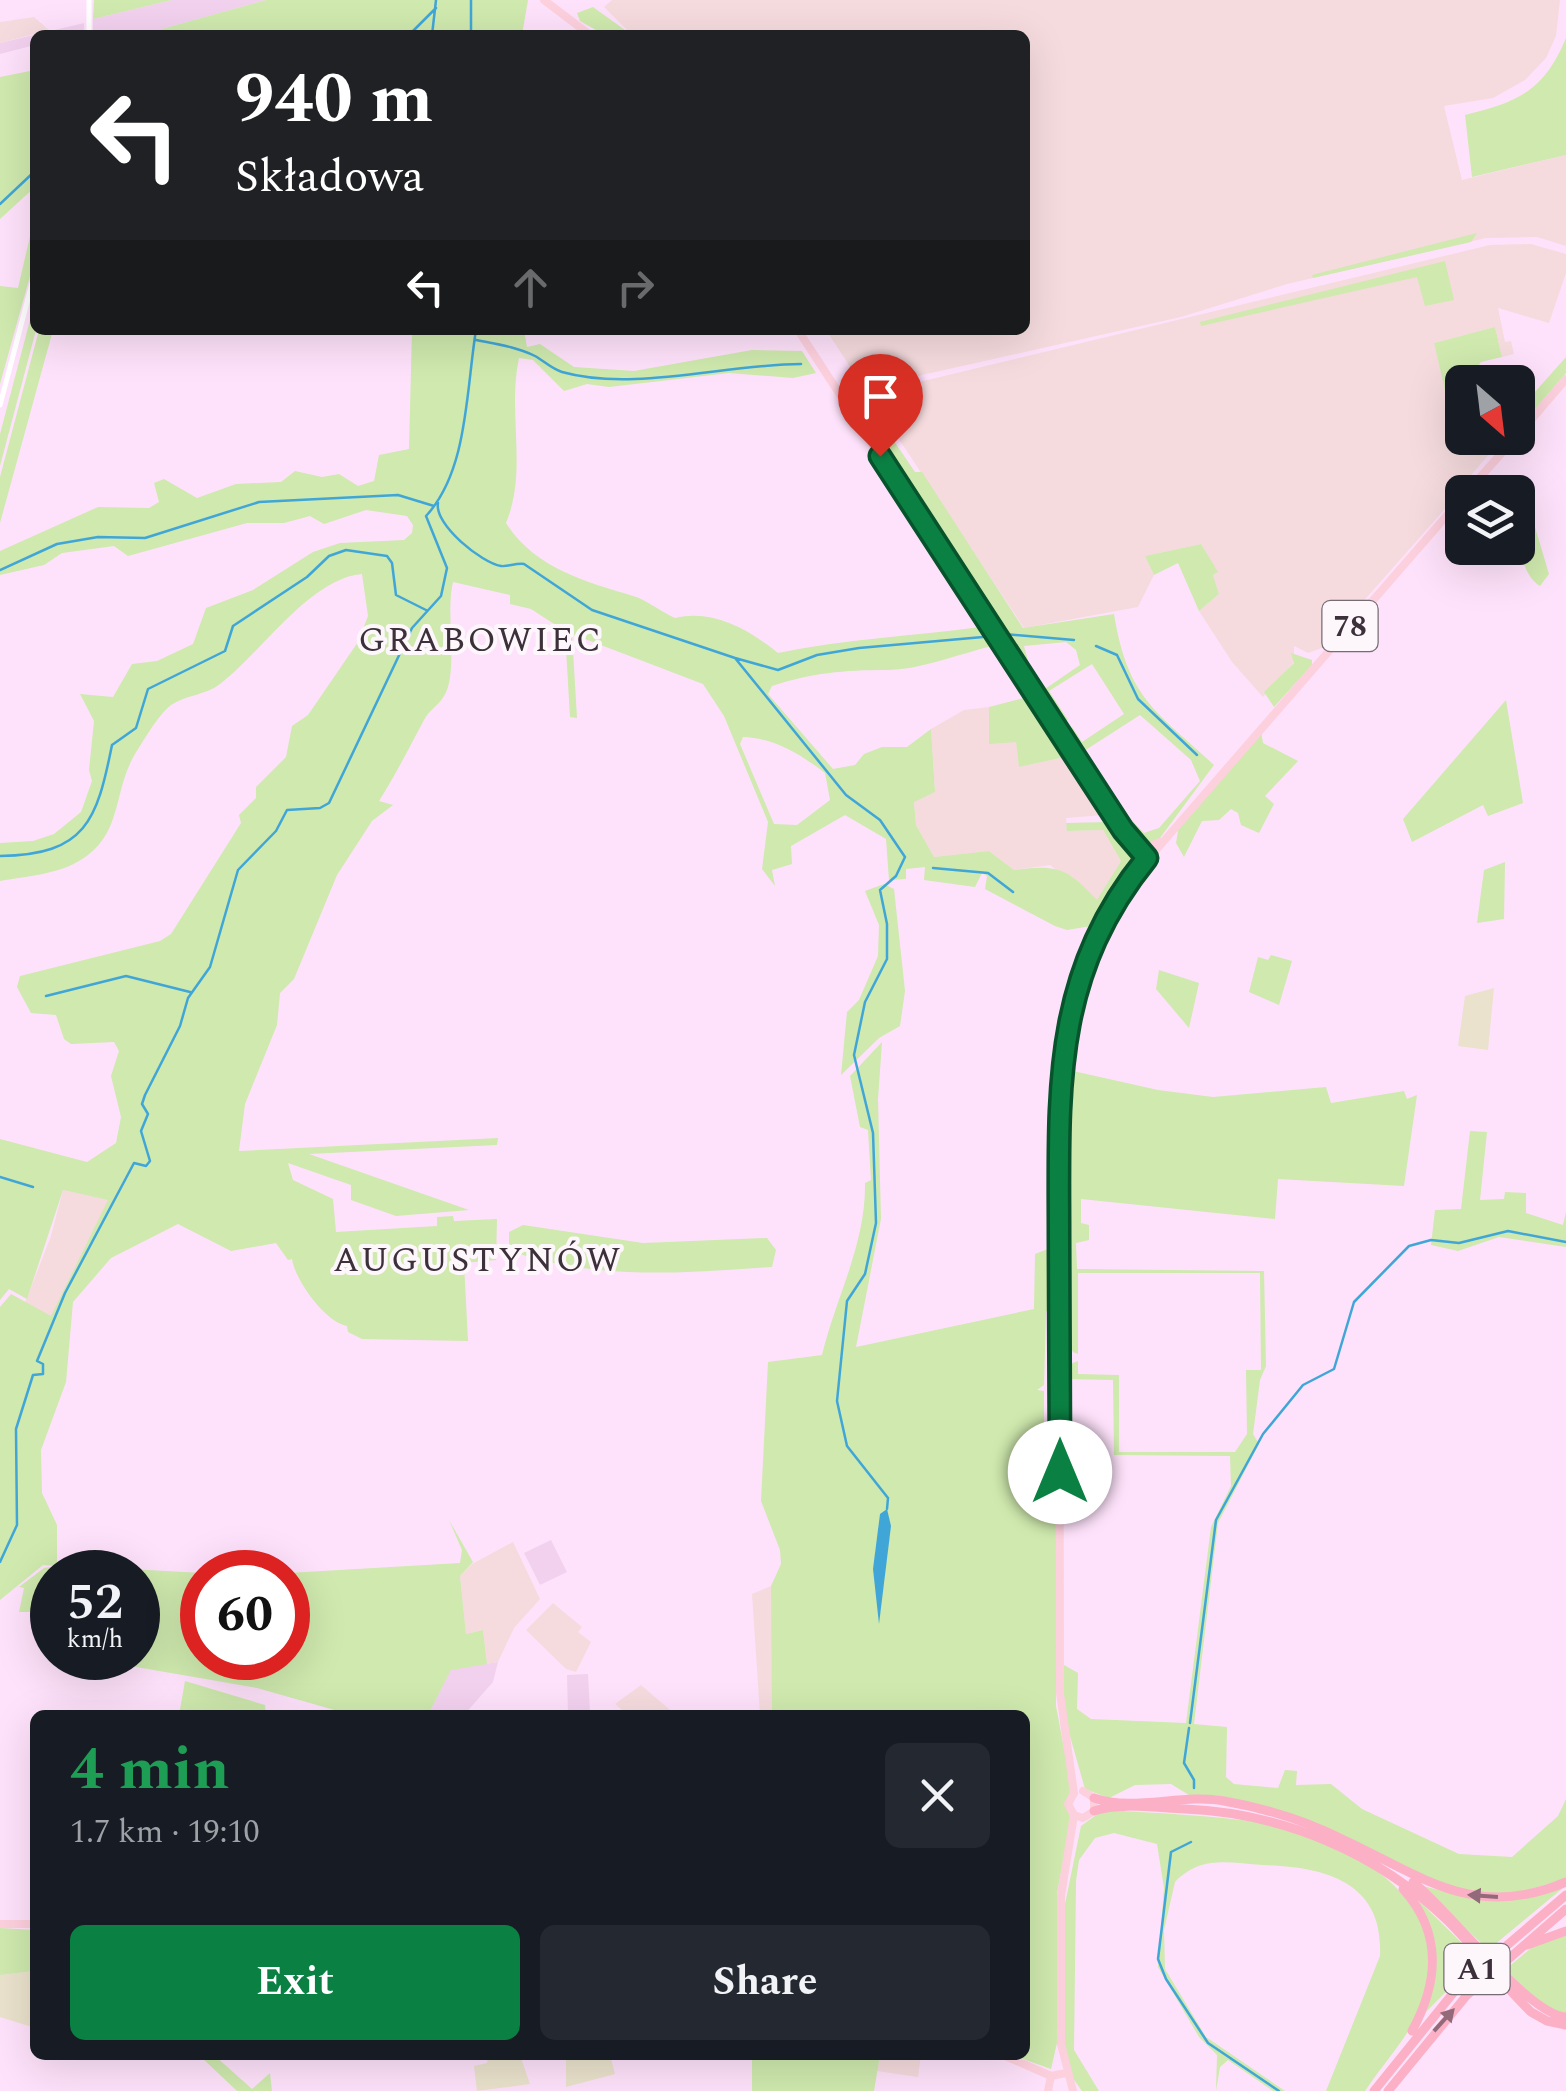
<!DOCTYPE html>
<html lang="en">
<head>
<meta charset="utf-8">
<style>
	body { margin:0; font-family:Spectral,serif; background:#242831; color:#f1f3f6; height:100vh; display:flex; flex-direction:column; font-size:38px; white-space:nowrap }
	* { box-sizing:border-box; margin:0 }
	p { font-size:32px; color:#9ea1a6 }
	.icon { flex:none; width:55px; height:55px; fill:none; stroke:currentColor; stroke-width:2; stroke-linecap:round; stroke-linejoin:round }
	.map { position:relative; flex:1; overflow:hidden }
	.details { position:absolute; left:30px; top:1710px; width:1000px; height:350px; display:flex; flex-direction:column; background:#171b24; border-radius:15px; box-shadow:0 10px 40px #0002 }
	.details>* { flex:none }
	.banner { position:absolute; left:30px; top:30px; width:1000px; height:305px; border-radius:15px; box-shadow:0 10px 40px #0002; background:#202124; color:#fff; overflow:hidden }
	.needle { width:65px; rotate:152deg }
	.buttons { position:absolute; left:1445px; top:365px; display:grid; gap:20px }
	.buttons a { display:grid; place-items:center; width:90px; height:90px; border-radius:15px; background:#171b24; box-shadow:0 10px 40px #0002; font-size:50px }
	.speed { position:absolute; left:30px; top:1550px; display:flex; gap:20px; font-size:50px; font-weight:700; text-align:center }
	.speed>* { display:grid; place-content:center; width:130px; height:130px; border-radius:50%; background:#171b24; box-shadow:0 10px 40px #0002; line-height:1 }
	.speed small { font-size:25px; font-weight:400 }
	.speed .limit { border:15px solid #d22; background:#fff; color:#111 }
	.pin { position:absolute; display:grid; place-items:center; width:85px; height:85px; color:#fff; margin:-102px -42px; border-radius:50% 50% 50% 0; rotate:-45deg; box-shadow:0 0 10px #0007 }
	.pin .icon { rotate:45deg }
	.me { position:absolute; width:110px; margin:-55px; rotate:0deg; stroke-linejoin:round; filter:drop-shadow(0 0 8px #0008) }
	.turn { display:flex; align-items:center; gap:35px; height:210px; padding:0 40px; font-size:45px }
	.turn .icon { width:130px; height:130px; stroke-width:2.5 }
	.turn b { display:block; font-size:70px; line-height:85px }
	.lanes { display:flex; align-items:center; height:95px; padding:0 40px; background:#0003; justify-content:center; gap:50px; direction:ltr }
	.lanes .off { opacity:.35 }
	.round { display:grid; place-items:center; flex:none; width:105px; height:105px; border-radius:15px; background:#242831 }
	.head { display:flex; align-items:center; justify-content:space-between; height:170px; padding:0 40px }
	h1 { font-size:60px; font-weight:700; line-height:75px; color:#1e9e55 }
	.action { display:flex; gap:20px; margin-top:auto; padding:20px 40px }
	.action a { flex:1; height:115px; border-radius:15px; background:#0b8043; color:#fff; font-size:40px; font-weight:700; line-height:115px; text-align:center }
	.action a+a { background:#242831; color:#f1f3f6 }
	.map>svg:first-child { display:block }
</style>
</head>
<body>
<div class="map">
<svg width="1566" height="2091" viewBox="0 0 1566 2091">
	<rect width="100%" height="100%" fill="#fee2fb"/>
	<path fill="#f2d1ee" d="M172 0H266L140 35H93V19Z
		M84 23V34L35 35V45L0 54V43Z
		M551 1540 567 1572 540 1585 524 1553Z
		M498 1662 493 1682 464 1715H428L451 1669Z
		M588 1674 590 1713 568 1715 567 1675Z"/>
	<path fill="#f5dbde" d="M612 0H1560L1556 36 1546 58 1525 80 1493 98 1444 106 1462 180 1566 155V246L1537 237 1486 238 1287 284 1181 317 864 388 826 330H1025V35H632L604 7Z
		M34 17 49 30 0 43V22Z
		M1531 244 1566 254V273L1549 323 1498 308 1505 342 1511 341 1514 354 1502 357 1495 327 1434 343 1450 407 1462 405V438H1496L1497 445 1466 481 1450 489 1452 501 1322 648 1308 653 1294 646V662L1263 697 1232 662 1199 611 1219 594 1213 575 1217 573 1201 544 1145 556 1154 575 1138 607 1024 628 869 394 1490 245Z
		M989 707V743L1016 741 1019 767 1065 757 1104 815 1066 818 1067 831 1103 830 1121 861 1097 901 1050 865 1014 870 989 851 934 857 916 825 914 801 935 792 931 729 964 710Z
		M63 1190 109 1200 51 1317 25 1303 51 1236Z
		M513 1542 540 1599 514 1628 498 1662 487 1664 483 1630 466 1634 460 1576 472 1564Z
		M771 1586 775 1696 772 1715H760L752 1594Z
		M553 1603 582 1627 578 1632 591 1642 576 1672 566 1669 526 1630Z
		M641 1685 670 1710 666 1715H628L615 1704Z
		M880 2055H921L918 2077 877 2071Z"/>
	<path fill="#eae2cc" d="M1494 988 1488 1050 1458 1046 1465 996Z
		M35 1971V2023L32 2027 0 2017V1975Z
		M488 2055H520L530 2084 477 2091 474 2066 487 2063Z
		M566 2055H610L615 2074 566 2087Z"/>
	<path fill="#cfe9ae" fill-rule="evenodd" d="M94 0H172L93 19Z
		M266 0H528L522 35H140Z
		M593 7 632 35H605L580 21 577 13Z
		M1566 38V155L1472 177 1465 115C1518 102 1544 91 1566 38Z
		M35 70V187L0 219V77Z
		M35 215V258L0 384V286L18 288Z
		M1477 233 1471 242 1313 278 1312 275Z
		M1445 261 1454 300 1425 306 1417 277 1201 326 1200 322Z
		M35 301 36 330 0 466V434Z
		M1495 327 1502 357 1481 362 1474 372 1476 382H1462V405L1449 407 1434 343Z
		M39 330H53L0 523V477Z
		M412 330H524L527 347 540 344 574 367 634 371 752 350 802 351 816 373 793 378 729 373 609 387 587 384 564 391 533 360 519 358C507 413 528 470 506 523 534 568 586 582 633 596 647 600 661 612 675 618 713 609 748 629 778 653 845 639 913 636 980 627L992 646C959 654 920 670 886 670 844 670 811 673 772 686L768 694 833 769 855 765 864 754 882 747H907L931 729 935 792 914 802 916 825 934 857 989 851 1014 870C1058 864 1067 868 1097 900L1121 861 1103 830 1067 831 1066 823 1108 822 1134 863 1112 893 1097 925 1067 930 1055 926 985 889 987 876 982 873 975 887 924 880 925 867 906 869V879L889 880 886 839 845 815 791 846 792 864 772 870 775 886 762 869 768 822 724 716 703 684 572 634 577 718 570 717 565 631 531 609 510 604V595L453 582C445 613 459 672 444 696 439 705 429 710 424 720 409 748 396 774 379 801L393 805 372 821 337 875 294 979 280 993 277 1025 245 1104 239 1151 498 1138 497 1145 309 1154 469 1210 396 1216 351 1200V1185L288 1163 293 1180 333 1199 336 1232 437 1226V1217L453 1216 454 1221 497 1219 496 1260 464 1263 468 1341 362 1339 348 1332 347 1326C325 1322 295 1280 292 1259L288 1260 276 1243 231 1251 178 1224 111 1258 73 1302 66 1382 41 1450 42 1493 57 1525V1565L202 1573V1658H288V1573L460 1563 462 1550 449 1520 473 1562 460 1576 466 1634 483 1630 487 1664 451 1670 428 1715H352L257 1688 119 1664 117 1658H138V1572H52V1612H19L24 1588 19 1587 44 1568 57 1566 43 1565 0 1600V1307L11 1294 51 1316 108 1200 63 1190 27 1299 9 1289 0 1300V1139L87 1162 116 1143 121 1117 111 1076 119 1051 114 1042 71 1044 64 1039 56 1015 31 1013 17 987 20 976 160 941 171 934 241 823 239 815 256 798V787L286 757 292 726 308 715 358 642 368 616 362 574C310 578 261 653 220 684 206 695 186 695 171 705 158 715 144 740 135 754 114 789 122 829 88 855 64 874 29 876 0 881V843L33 841 54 834 81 812 92 781 89 770 94 721 80 694 113 697 132 664 157 661 193 644 206 608 253 590 313 552 340 543 404 540 412 533 413 525 407 516 366 510 324 524 310 516 284 523H247L128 556 114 546 62 553 44 565 0 575V551L98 507 149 508 159 502 154 483 164 479 197 498 236 484 281 482 295 471 322 477 339 474 358 486 374 481 379 455 409 449ZM743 737C775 738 800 754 825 773L830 800 797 825 774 824 740 744Z
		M1566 357V373L1518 429V411Z
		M864 397 915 472H922L1023 628 1114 614C1128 699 1155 710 1214 765L1157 842 1143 844 1123 826 1064 736 1065 731 1125 823 1067 730 1072 727 1082 742 1124 714 1092 664 1049 691 1068 720 1062 723 1042 691 1080 665 1076 650 1066 642 1024 646 1032 675 883 441 872 438 851 405ZM1140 715 1191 760 1200 781 1159 828 1144 833 1125 813 1084 751Z
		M1532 517 1549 574 1540 586C1522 576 1517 541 1518 522Z
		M1201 544 1218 572 1213 575 1219 594 1199 611 1178 563 1154 575 1145 556Z
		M1291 653 1312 660V665L1274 707 1264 692 1294 663Z
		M1028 697 1065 757 1019 767 1016 742 989 744V707Z
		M1506 700 1523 803 1488 816 1483 805 1412 842 1403 819Z
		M1261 731 1263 743 1298 761 1265 796 1274 804 1259 833 1241 825 1238 813 1231 809 1219 820 1202 821 1184 857 1176 843 1179 825Z
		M1505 862 1504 919 1477 923 1484 870Z
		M884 884 894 889 905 991 900 1026 879 1038 841 1075 847 1012 859 1000 878 956 879 925 865 891Z
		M1271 955 1292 961 1279 1005 1249 992 1258 957 1268 960Z
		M1159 970 1199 983 1189 1028 1156 989Z
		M882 1042 878 1099 881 1219 856 1347 1034 1309 1035 1254 1053 1247 1057 1065 1056 1381H1051V1314L1046 1311 1044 1385 1037 1390 1044 1391V1461L1051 1460 1053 1389 1057 1412 1056 1706 1072 1791 1066 1807 1071 1818 1057 1894V2043L1051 2069 1012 2055H1025V1715H772L771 1586 781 1564 780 1550 761 1501 768 1362 822 1355C836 1297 866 1244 865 1183L871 1180 868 1130 860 1127 850 1076Z
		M1064 1069 1158 1090 1213 1097 1326 1087 1331 1103 1404 1091 1407 1099 1417 1095 1404 1186 1278 1179 1275 1219 1081 1199V1223L1089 1225V1240L1076 1243 1077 1269 1264 1271 1266 1366 1260 1380 1253 1434 1259 1444 1218 1523 1194 1724 1227 1727 1226 1777 1234 1784 1278 1788 1285 1770 1297 1771 1296 1785 1331 1784 1362 1809 1459 1854 1512 1857 1558 1816 1566 1799V1879L1512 1894 1462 1892 1274 1810 1214 1795H1189L1171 1784 1135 1785 1109 1798 1085 1789 1064 1715V1665L1078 1673 1077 1709 1091 1719 1186 1723 1211 1527 1231 1486 1230 1456 1114 1455 1113 1380 1063 1379 1070 1364 1078 1361V1374L1119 1375V1452H1235L1247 1434 1246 1370H1261L1260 1273H1078V1354L1073 1352 1064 1335Z
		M1470 1131 1487 1132 1480 1200 1504 1199 1505 1192 1526 1193V1213L1563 1225 1566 1212V1247L1499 1237 1458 1251 1431 1245 1435 1210 1461 1209Z
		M523 1225 643 1243 767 1238 776 1250 772 1267C687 1273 591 1281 509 1250V1232Z
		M185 1681 265 1705 266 1715H179Z
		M1103 1810C1156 1813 1211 1815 1263 1823 1341 1836 1448 1894 1428 1987 1420 2025 1386 2059 1365 2091H1326L1380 1956C1384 1881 1324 1867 1263 1865 1229 1863 1201 1855 1175 1882L1164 1930 1165 1969 1206 2037 1285 2091H1273L1228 2060 1220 2067 1216 2091 1217 2055 1199 2037 1158 1967 1164 1888 1157 1844 1114 1833 1095 1838 1079 1860 1076 1881 1074 2050 1099 2091H1082L1067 2070 1063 2037 1065 1904 1081 1826Z
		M1423 1886 1473 1899 1564 1887 1488 1950Z
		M1415 1897 1478 1959 1425 2013C1444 1969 1434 1938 1415 1897Z
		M0 1928 35 1930V1971L0 1975Z
		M1566 1934V2014C1541 2012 1521 1987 1506 1969L1542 1939Z
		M199 2055H214L252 2089 270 2073 272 2091H237Z
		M752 2055H880L874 2091H752Z"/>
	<path fill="#40a6d7" d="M887 1509 891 1526 879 1624 873 1569 880 1514Z"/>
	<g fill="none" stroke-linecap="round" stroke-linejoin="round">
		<path stroke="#40a6d7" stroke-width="2.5" d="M409 35 436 8
			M432 35 436 0
			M471 35V0
			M0 204 35 171
			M476 340C496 344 517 347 535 356 544 361 552 369 562 372 633 392 726 364 801 364
			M438 503C434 525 482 563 501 566 508 567 515 563 524 564L592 610 735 658 846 795 880 820 905 857 896 876 880 890 887 924V959L865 1002 854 1055 873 1133 876 1223 865 1274 847 1301 837 1401 847 1446 888 1498 887 1509
			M0 570 57 544 98 537 145 538 259 502 398 495 434 506
			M1005 634 1074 640
			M1096 646 1117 655 1138 699 1197 755
			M735 658 778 670 817 655 859 648 983 637
			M0 856C86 855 97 820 112 745L136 728 148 689 225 651 233 626 307 577 329 556 346 550 387 556 392 563 396 595 426 610
			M933 868 988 873 1013 892
			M46 996 126 976 190 992
			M0 1177 33 1187
			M0 1562 17 1525 16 1429 33 1375 43 1374V1364L37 1361 65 1293 134 1163 146 1166 150 1161 141 1131 148 1114 142 1104 145 1095 180 1026 188 998 210 967 238 870 276 831 287 810 320 808 329 803 412 628 441 596 447 568 426 516C468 471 466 391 476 330
			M1190 1723 1216 1520 1263 1434 1303 1385 1334 1369 1354 1302 1409 1246 1431 1240 1459 1243 1508 1231 1566 1242
			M1189 1728 1184 1763 1194 1780V1788
			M1191 1842 1171 1852 1158 1959 1166 1979 1208 2043 1279 2091"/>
		<path stroke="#fff" stroke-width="5" d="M89 0V35
			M0 405 35 272"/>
		<path stroke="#fdd0dd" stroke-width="8" d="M544 0 590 35
			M798 330 1125 833 1137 855 1136 870
			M1518 435 1566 379
			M1467 492 1515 438
			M1136 843 1148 847 1160 842
			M1074 1793 1060 1693 1059 1108C1060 1022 1083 942 1136 873L1462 498
			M1074 1815 1083 1818 1094 1811V1798L1083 1791
			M0 1924H35
			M1003 2055 1051 2076
			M1048 2091 1051 2076 1066 2073
			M1073 2091 1061 2044V1896L1074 1815 1068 1804 1074 1793"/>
		<path stroke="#fcb0c6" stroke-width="9" d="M1094 1798C1134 1812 1182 1793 1224 1801 1264 1808 1306 1821 1342 1839 1422 1876 1474 1921 1566 1882
			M1094 1811C1119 1802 1158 1808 1185 1809 1283 1813 1378 1853 1448 1921 1477 1950 1502 1984 1531 2012L1547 2021 1566 2025
			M1413 1882C1450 1911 1528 2015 1566 2017
			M1403 1889C1442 1932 1439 1982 1412 2031
			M1527 1945 1566 1931
			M1374 2091 1458 1987 1566 1895
			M1388 2091 1467 1995 1566 1909"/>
	</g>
	<defs><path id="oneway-solid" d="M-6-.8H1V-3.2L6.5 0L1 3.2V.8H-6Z" transform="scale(2.5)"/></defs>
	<g fill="#926a79">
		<use href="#oneway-solid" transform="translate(1483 1896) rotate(-176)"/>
		<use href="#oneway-solid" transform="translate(1444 2020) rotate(-48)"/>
	</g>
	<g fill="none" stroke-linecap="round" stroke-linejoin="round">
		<g stroke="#07532c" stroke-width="25">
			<path id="route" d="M880 456 1123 830 1147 858C1051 976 1059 1092 1059 1235 1060 1314 1059 1393 1060 1472"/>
		</g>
		<use href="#route" stroke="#0b8043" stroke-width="18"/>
	</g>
	<g text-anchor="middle" stroke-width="8" stroke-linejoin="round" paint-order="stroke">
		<g fill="#fdf7fc" stroke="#766c74" stroke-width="2.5">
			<rect x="1322.5" y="601" width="55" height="50" rx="8"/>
			<rect x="1444.5" y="1944" width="65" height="50" rx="8"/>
		</g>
		<g font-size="30" font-weight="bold" fill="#3c313a">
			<text x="1350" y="636">78</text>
			<text x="1477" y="1979">A1</text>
		</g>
		<g font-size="35" letter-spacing="2.5" fill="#3c313a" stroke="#fdf7fc">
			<text x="481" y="651">GRABOWIEC</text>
			<text x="478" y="1271">AUGUSTYNÓW</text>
		</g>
	</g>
</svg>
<div class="buttons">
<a><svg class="needle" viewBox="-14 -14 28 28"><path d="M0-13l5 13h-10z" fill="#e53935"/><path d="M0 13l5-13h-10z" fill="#9ea1a6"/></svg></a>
<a><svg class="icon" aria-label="layers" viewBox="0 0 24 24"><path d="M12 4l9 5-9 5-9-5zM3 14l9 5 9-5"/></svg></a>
</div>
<div class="speed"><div>52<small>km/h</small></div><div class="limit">60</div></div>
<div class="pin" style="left:880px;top:456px;background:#d93025"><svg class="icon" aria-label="arrive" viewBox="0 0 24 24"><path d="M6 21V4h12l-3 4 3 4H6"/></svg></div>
<svg class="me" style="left:1060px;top:1472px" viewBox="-20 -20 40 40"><circle r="19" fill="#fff"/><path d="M0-13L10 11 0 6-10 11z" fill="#0b8043"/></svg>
<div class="banner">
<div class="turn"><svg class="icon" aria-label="left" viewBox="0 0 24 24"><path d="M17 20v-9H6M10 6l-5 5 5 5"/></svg><div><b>940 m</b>Składowa</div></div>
<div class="lanes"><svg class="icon" aria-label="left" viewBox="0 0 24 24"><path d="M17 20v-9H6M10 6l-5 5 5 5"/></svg><svg class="icon off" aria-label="ahead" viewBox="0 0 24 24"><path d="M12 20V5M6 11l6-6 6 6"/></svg><svg class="icon off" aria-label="right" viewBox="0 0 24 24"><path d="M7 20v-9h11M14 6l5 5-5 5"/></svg></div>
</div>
<section class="details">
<div class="head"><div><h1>4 min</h1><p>1.7 km · 19:10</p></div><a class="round"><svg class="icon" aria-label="close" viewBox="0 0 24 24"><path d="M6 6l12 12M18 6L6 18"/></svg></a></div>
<div class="action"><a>Exit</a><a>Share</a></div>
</section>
</div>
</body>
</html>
